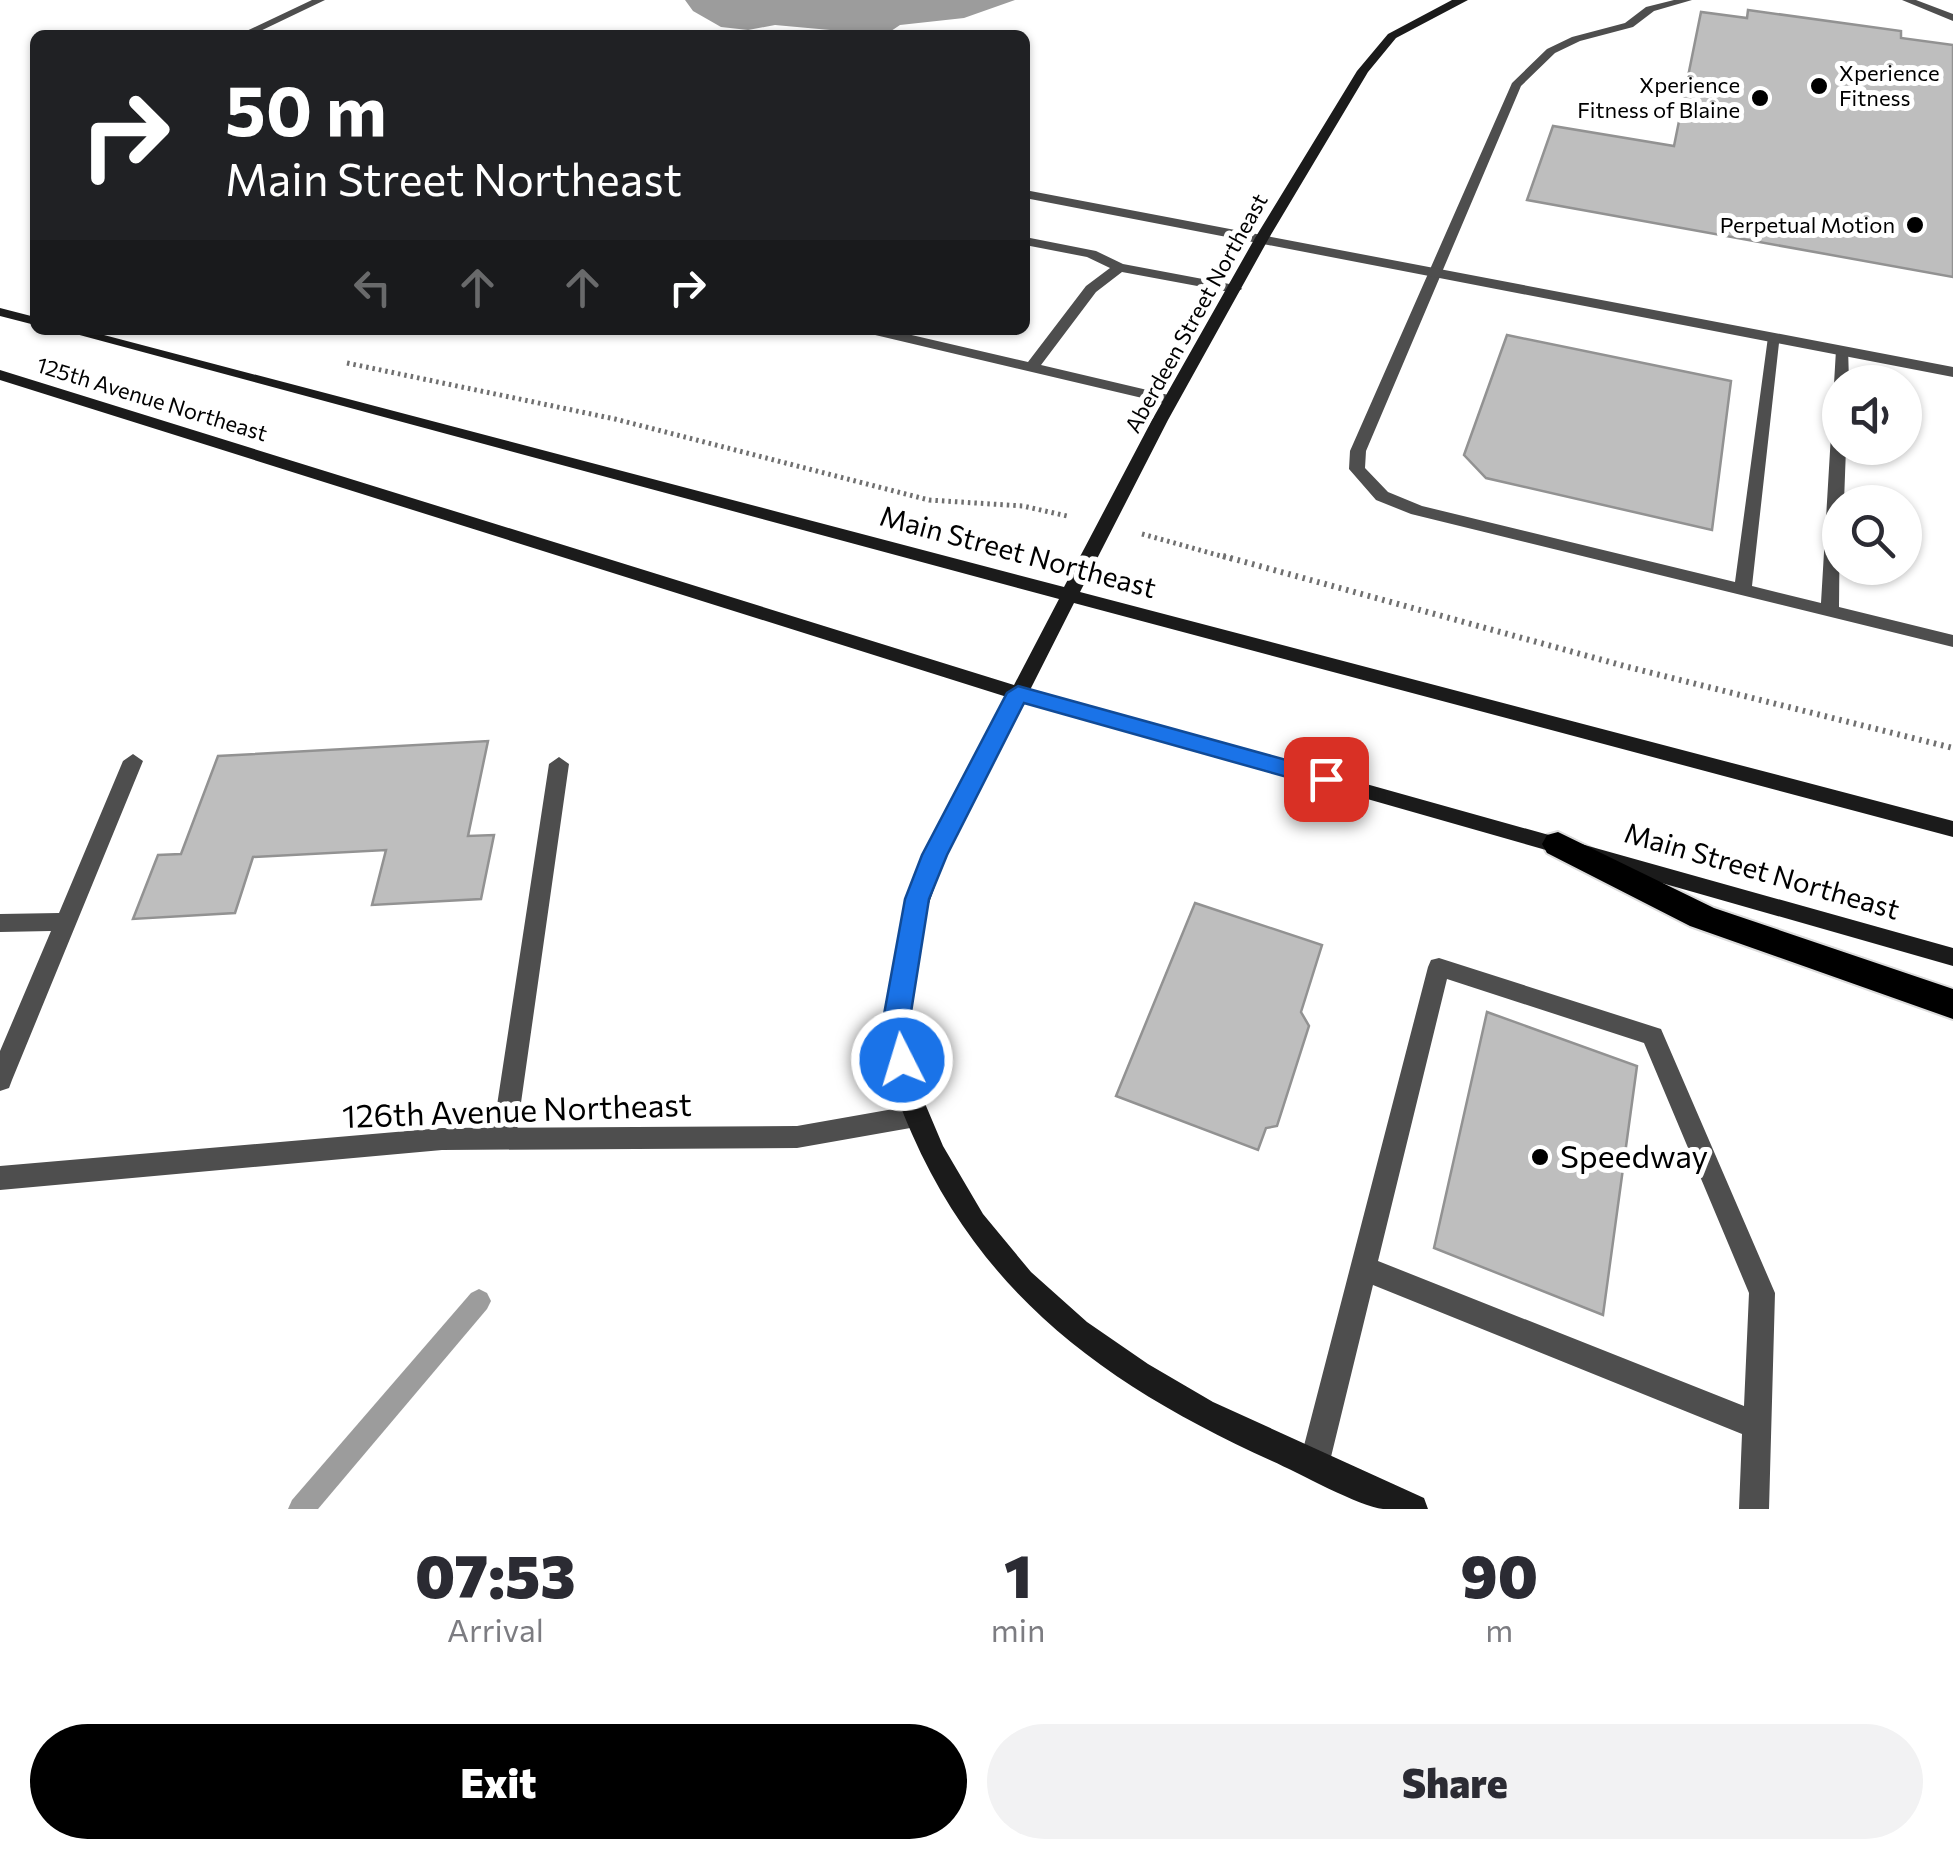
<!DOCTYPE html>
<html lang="en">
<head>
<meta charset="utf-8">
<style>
	body { margin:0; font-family:Commissioner,sans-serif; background:#f2f2f3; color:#2b2b33; height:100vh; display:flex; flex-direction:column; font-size:38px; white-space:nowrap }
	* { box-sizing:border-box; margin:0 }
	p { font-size:32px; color:#7c7c81 }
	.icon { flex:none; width:55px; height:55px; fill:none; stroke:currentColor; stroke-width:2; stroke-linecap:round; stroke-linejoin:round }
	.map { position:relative; height:1509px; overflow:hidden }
	.sheet { display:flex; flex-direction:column; background:#fff; flex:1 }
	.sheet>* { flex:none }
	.hud { position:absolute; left:30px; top:30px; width:1000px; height:305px; border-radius:15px; box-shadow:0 2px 8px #0004; background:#202124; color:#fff; overflow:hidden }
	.fabs { position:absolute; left:1822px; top:365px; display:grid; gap:20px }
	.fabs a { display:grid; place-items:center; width:100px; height:100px; border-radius:50%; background:#fff; box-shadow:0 2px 8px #0004; font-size:50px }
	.pin { position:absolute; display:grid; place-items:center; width:85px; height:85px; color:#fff; margin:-42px; border-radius:20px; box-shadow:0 5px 15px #0006 }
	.me { position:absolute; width:110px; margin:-55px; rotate:355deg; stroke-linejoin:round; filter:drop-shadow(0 0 8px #0008) }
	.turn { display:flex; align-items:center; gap:35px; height:210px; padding:0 30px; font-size:45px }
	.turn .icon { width:130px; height:130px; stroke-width:2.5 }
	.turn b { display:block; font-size:70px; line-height:85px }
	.lanes { display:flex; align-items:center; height:95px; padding:0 30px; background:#0003; justify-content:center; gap:50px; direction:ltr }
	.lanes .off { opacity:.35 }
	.eta { display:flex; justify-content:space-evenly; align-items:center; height:170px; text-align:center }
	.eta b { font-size:60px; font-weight:800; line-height:70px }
	.action { display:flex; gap:20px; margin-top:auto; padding:20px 30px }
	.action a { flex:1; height:115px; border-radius:60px; background:#000; color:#fff; font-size:40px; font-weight:800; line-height:115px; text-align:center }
	.action a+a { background:#f2f2f3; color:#2b2b33 }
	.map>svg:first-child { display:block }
</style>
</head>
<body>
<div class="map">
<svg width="1953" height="1509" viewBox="0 0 1953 1509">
	<rect width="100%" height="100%" fill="#fff"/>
	<path fill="#9c9c9c" d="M685 0H1015L964 18 900 25 885 35 775 25 748 30 721 27 693 11Z"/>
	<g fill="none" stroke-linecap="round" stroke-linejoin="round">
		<path fill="#9c9c9c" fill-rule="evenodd" d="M479 1289 487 1293 491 1301 487 1309 318 1509H288L292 1500 471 1293Z"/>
	</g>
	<path fill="#bebebe" stroke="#929292" stroke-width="2.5" d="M1748 10 1901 31V38L1953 45V277L1527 200 1553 126 1674 146 1701 12 1747 18Z
		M1507 335 1731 381 1712 530 1486 478 1464 455Z
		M488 741 468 836 494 835 481 899 372 905 386 850 253 857 235 913 133 919 158 855 181 854 218 756Z
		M1195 903 1322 945 1301 1012 1309 1026 1277 1126 1266 1128 1258 1150 1116 1096Z
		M1487 1012 1637 1066 1603 1315 1434 1248Z"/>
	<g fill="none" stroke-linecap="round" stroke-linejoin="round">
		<g stroke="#dbdbdb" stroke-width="4">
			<path id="highway" d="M1558 832 1714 908 1953 989V1019L1690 926 1547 853 1542 844 1547 835Z"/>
		</g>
		<path stroke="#707070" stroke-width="5" stroke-dasharray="2.5 4" stroke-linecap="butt" d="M347 363 615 419 929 500 1023 506 1067 516
			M1142 534 1232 559"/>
		<path stroke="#707070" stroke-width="6" stroke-dasharray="2.5 5" stroke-linecap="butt" d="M1223 556 1628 667 1953 748"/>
		<path fill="#4e4e4e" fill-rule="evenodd" d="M1674 0H1692L1654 11 1633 27 1580 41 1555 53 1521 86 1366 451 1365 468 1388 492 1422 506 1735 582 1768 337 1780 334 1752 586 1821 603 1836 350 1838 347H1848L1849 382H1840V448H1846L1844 502H1840L1839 607 1953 635V647L1411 514 1376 500 1349 469 1350 451 1512 83 1547 49 1572 37 1625 23 1646 7Z
			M1902 0H1916L1953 14V21Z
			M1025 237 1096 251 1123 264 1240 286 1242 289 1235 293 1122 272 1096 292 1041 365 1177 397V403L1172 405 871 334 864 330H890L1028 362 1086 286 1110 268 1087 257 1025 245Z
			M133 754 143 761 12 1080 9 1088 0 1091V1051L51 931 0 932V914L59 913 123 761Z
			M559 757 569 764 516 1138 513 1146 504 1149 495 1146 492 1138 549 764Z
			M1439 958 1661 1029 1775 1293 1769 1509H1739L1742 1434 1373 1285 1329 1465 1324 1475 1314 1480 1304 1475 1299 1465 1428 967 1431 960ZM1447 979 1644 1043 1749 1293 1744 1406 1378 1261Z"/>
		<path fill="#4e4e4e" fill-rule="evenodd" d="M312 0H325L252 35H238Z
			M1025 190 1953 367V377L1025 198Z
			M916 1105 925 1108 928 1116 925 1124 916 1127 797 1148 442 1150 0 1190V1166L442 1128 797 1126Z"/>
		<path fill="#1b1b1b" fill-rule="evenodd" d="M1452 0H1468L1396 38 1368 72 1269 238 1168 420 1080 592 1953 821V837L1074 603 1030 690 1953 948V966L1024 701 946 855 928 906 917 958 907 1023 908 1047 921 1094 943 1146 983 1214 1031 1272 1087 1322 1148 1364 1213 1402 1424 1498 1428 1509C1413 1509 1397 1509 1383 1509 1360 1507 1297 1472 1272 1461 1112 1388 985 1300 912 1134 898 1101 882 1063 883 1026 884 1011 888 996 890 981 897 939 906 896 923 857 947 802 980 750 1007 697L0 380V370L1014 685 1059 599 61 330H85L1064 587 1152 420 1255 238 1357 71 1388 34Z
			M0 308 35 317V325L0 316Z"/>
		<use href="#highway" fill="#000" fill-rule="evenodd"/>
	</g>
	<path fill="#1a73e8" stroke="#114b97" stroke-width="2.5" d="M1018 686 1326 771 1338 779 1326 788 1024 703 947 855 929 899 908 1031 916 1060 912 1068 902 1071 892 1068 881 1031 905 899 922 855 1007 693Z"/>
	<g fill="#000" stroke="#fff" stroke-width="4">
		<circle cx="1819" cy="86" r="10"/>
		<circle cx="1760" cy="98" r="10"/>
		<circle cx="1915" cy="225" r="10"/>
		<circle cx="1540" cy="1157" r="10"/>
	</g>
	<g text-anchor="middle" stroke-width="10" stroke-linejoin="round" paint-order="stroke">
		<g font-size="22" fill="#000" stroke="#fff" text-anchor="end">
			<text x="1839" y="81" text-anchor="start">Xperience<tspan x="1839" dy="25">Fitness</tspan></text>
			<text x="1740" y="93">Xperience<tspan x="1740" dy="25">Fitness of Blaine</tspan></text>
			<text x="1895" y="233">Perpetual Motion</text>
		</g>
		<g font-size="22" fill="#000" stroke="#fff">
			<text transform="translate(1196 313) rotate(-61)" y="8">Aberdeen Street Northeast</text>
			<text transform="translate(152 399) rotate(17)" y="8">125th Avenue Northeast</text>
		</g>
		<g font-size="28" fill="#000" stroke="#fff">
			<text transform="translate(1018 552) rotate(15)" y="10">Main Street Northeast</text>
			<text transform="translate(1762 871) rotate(16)" y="10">Main Street Northeast</text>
		</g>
		<g font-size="32" fill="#000" stroke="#fff">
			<text transform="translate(517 1111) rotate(-2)" y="11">126th Avenue Northeast</text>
		</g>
		<g font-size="32" fill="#000" stroke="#fff" text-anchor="start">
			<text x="1560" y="1168">Speedway</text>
		</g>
	</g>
</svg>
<div class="fabs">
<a><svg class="icon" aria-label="sound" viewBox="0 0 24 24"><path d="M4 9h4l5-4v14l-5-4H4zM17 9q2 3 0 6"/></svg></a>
<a><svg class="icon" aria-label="search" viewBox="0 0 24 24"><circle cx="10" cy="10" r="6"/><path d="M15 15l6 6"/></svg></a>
</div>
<div class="pin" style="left:1326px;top:779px;background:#d93025"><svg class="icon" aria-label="arrive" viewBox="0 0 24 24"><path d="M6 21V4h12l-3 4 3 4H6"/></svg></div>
<svg class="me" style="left:902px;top:1060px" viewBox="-20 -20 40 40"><circle r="17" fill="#1a73e8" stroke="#fff" stroke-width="3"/><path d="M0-11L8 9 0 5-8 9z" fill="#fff"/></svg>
<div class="hud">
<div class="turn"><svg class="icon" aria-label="right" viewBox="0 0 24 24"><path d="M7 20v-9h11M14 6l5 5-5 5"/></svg><div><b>50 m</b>Main Street Northeast</div></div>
<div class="lanes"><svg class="icon off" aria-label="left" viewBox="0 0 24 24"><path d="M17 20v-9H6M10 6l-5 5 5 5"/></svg><svg class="icon off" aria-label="ahead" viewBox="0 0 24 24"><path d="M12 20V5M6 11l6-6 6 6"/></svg><svg class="icon off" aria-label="ahead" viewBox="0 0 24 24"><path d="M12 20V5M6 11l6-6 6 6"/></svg><svg class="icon" aria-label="right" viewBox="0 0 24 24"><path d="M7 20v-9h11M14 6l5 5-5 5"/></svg></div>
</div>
</div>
<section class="sheet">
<div class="eta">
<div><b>07:53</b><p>Arrival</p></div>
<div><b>1</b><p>min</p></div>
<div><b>90</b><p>m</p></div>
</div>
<div class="action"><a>Exit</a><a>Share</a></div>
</section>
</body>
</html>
